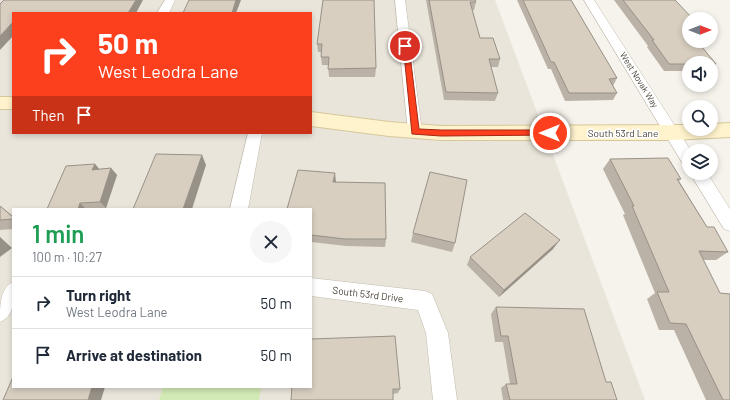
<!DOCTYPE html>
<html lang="en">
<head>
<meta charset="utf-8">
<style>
	body { margin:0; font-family:Barlow,sans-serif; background:#f6f6f7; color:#1f2937; height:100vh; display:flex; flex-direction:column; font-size:15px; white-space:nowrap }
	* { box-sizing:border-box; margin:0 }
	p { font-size:13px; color:#747a83 }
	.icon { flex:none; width:22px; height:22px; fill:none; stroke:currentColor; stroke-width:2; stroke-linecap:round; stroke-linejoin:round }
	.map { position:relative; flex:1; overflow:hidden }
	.drawer { position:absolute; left:12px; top:208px; width:300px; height:180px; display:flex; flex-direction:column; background:#fff; border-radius:0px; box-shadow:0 2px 6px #0003 }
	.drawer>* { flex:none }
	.top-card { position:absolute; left:12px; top:12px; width:300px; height:122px; border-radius:0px; box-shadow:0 2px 6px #0003; background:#fc3f1d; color:#fff; overflow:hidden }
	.needle { width:26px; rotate:90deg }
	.buttons { position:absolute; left:682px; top:12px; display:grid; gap:8px }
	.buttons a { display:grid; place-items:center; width:36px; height:36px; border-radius:50%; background:#fff; box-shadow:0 2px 6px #0003; font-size:20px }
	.pin { position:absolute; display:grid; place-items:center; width:34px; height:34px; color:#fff; margin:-17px; border:2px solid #fff; border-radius:50%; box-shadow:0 1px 4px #0007 }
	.me { position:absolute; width:44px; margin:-22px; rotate:270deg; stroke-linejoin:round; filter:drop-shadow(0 0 3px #0008) }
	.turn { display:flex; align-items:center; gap:14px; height:84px; padding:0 20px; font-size:18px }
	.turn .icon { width:52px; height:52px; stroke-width:2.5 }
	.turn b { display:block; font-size:28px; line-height:34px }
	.then { display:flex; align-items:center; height:38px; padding:0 20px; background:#0003; gap:8px; font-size:15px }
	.round { display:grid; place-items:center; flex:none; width:42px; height:42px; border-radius:21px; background:#f6f6f7 }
	.head { display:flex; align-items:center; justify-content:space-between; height:68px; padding:0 20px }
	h1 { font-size:24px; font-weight:600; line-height:30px; color:#1e9e55 }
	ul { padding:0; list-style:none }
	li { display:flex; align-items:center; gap:12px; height:52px; padding:0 20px; border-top:1px solid #e0e1e3 }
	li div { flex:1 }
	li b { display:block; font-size:15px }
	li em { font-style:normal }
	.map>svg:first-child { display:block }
</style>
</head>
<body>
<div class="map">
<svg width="730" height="400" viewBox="0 0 730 400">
	<rect width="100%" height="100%" fill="#f6f3ec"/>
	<path fill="#eae5da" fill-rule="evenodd" d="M0 0H495L645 400H0ZM13 13H311V133H13ZM13 209H311V387H13Z"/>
	<path fill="#d2eab5" d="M163 387H261L259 400H159Z"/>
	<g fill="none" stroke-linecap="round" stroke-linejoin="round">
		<g stroke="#c2bbae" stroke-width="1">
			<path id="street" d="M165 0H175L169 13H157Z
				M395 0H405L422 132 420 136 415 137 410 136 408 132Z
				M584 0H594L691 151H689V166L683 164Z
				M248 133H262L248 209H230Z
				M690 173H707L730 209V231L724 229Z
				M311 278 425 291 432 294 448 333 457 400H433L426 333 418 310 311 296Z
				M13 282C13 297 17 315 0 322 0 306 0 288 13 282Z"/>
		</g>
		<g stroke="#d6c79b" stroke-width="2">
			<path id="secondary" d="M0 97H13V109H0Z
				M311 112 389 122 441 126 689 125V129H711V124L730 123V137L672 140H441L389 136 311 126Z"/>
		</g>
		<use href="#street" fill="#fff" fill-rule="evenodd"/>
		<use href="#secondary" fill="#fff3cd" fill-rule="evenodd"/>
	</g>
	<path fill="#bab2a6" d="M323 0 376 68 375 77H329L328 65H322L321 57 322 52H318L317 44Z
		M426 0H475L476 2 474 10H472L480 38 500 59 498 67H491L498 93 495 101 444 100Z
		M517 0H571L617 78 613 86 617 93 613 100 565 101 551 69H548Z
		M614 0H675L689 41H705L703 44H699L716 64 711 70V63H689V71H664L647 47 648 46Z
		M610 159 681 179 679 181 707 227 728 252 716 260H703L730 400H706L674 330H659L647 299 655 293 623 215 625 214 603 169Z
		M95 164 99 169 111 168 117 175 106 208 47 209Z
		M336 182 386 239 385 247 346 246 311 242V209Z
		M0 206 13 216V229L0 230Z
		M413 233 455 243 452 252 411 242Z
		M553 249 499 297 467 265 470 257Z
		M496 307 606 382 617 400H503L501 388 506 384H510L503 342H495L491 314Z
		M292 387 400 389 398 393 393 394Z"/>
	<path fill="#979187" d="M136 0H143L136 13H128Z
		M236 0H241L236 13H232Z
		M13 22V36L0 50V36Z
		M202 155 206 165 192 209H183Z
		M95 164 101 171 92 170Z
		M111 168 117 175 106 208 100 202Z
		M335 173 336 182 334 190 333 182Z
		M80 203 86 209H78Z
		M0 237 12 248 0 257Z
		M560 240 553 249 499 297 504 290Z
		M92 387H105L101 400H88Z"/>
	<path fill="#d8cfc1" stroke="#979187" d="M4 0H136L128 13H13V22L0 36V4Z
		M189 0H236L232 13H179H183Z
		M323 0H374L376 68 328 69 329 57H321L322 44H317Z
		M429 0H475L476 2H470L480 38H493L500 59H489L498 93 446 92Z
		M523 0H571L617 78 609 79 617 93H569L554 62H551Z
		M623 0H675L693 19H689V41H697L716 64H711V63H689V64H669L652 40H654Z
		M156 154 202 155 183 209H133Z
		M668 158 681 179H677L707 227H714L728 252 699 251 720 293 730 294V400H723L686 324 670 323 657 292H669L632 206H634L610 159Z
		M95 164 92 170 111 168 100 202 80 203 78 209H47L66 166Z
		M298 170 335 173 333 182 385 183 386 239H345L311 235V209H287Z
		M430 172 467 180 455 243 413 233Z
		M0 206 13 217V219L0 220Z
		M525 213 560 240 504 290 470 257Z
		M496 307 584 309 606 382H611L617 400H510L506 384H517L508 336H501Z
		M395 336 400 389H393V400H291L292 387H311V339Z
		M13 377V387H92L88 400H3Z"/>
	<path fill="#fc3f1d" stroke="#a42913" d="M403 44 409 46 419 129 441 130H550L553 131V135L441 136 412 134Z"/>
	<g text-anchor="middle" stroke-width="3" stroke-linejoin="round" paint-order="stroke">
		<g font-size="9" fill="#4b4439" stroke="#fff">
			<text transform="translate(639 80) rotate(58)" y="3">West Novak Way</text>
		</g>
		<g font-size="10" fill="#4b4439" stroke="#fff">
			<text x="623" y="137">South 53rd Lane</text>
			<text transform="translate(368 294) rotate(7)" y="4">South 53rd Drive</text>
		</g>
	</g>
</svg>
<div class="buttons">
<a><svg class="needle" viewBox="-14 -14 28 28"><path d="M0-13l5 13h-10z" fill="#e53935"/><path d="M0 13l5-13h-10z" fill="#747a83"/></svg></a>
<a><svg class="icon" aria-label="sound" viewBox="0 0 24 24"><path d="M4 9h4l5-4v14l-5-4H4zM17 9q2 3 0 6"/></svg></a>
<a><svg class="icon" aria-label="search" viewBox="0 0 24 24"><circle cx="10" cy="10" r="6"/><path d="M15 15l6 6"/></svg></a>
<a><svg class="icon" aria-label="layers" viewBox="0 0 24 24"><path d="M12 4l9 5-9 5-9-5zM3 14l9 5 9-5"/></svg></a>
</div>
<div class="pin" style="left:405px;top:46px;background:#d93025"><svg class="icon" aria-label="arrive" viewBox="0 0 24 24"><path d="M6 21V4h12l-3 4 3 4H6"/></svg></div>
<svg class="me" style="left:550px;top:133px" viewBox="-20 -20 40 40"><circle r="17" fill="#fc3f1d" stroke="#fff" stroke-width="3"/><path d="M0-11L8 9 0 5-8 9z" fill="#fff"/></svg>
<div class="top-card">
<div class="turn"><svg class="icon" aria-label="right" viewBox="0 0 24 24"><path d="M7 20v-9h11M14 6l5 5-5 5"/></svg><div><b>50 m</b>West Leodra Lane</div></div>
<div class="then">Then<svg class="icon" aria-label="arrive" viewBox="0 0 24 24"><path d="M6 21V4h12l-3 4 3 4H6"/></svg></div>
</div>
<section class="drawer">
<div class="head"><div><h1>1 min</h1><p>100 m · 10:27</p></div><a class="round"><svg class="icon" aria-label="close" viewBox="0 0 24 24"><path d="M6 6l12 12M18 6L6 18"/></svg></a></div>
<ul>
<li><svg class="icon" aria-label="right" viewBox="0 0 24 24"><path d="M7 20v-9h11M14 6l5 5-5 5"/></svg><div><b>Turn right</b><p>West Leodra Lane</p></div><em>50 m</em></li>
<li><svg class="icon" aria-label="arrive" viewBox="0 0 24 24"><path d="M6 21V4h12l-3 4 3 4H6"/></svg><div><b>Arrive at destination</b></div><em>50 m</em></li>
</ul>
</section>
</div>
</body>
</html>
